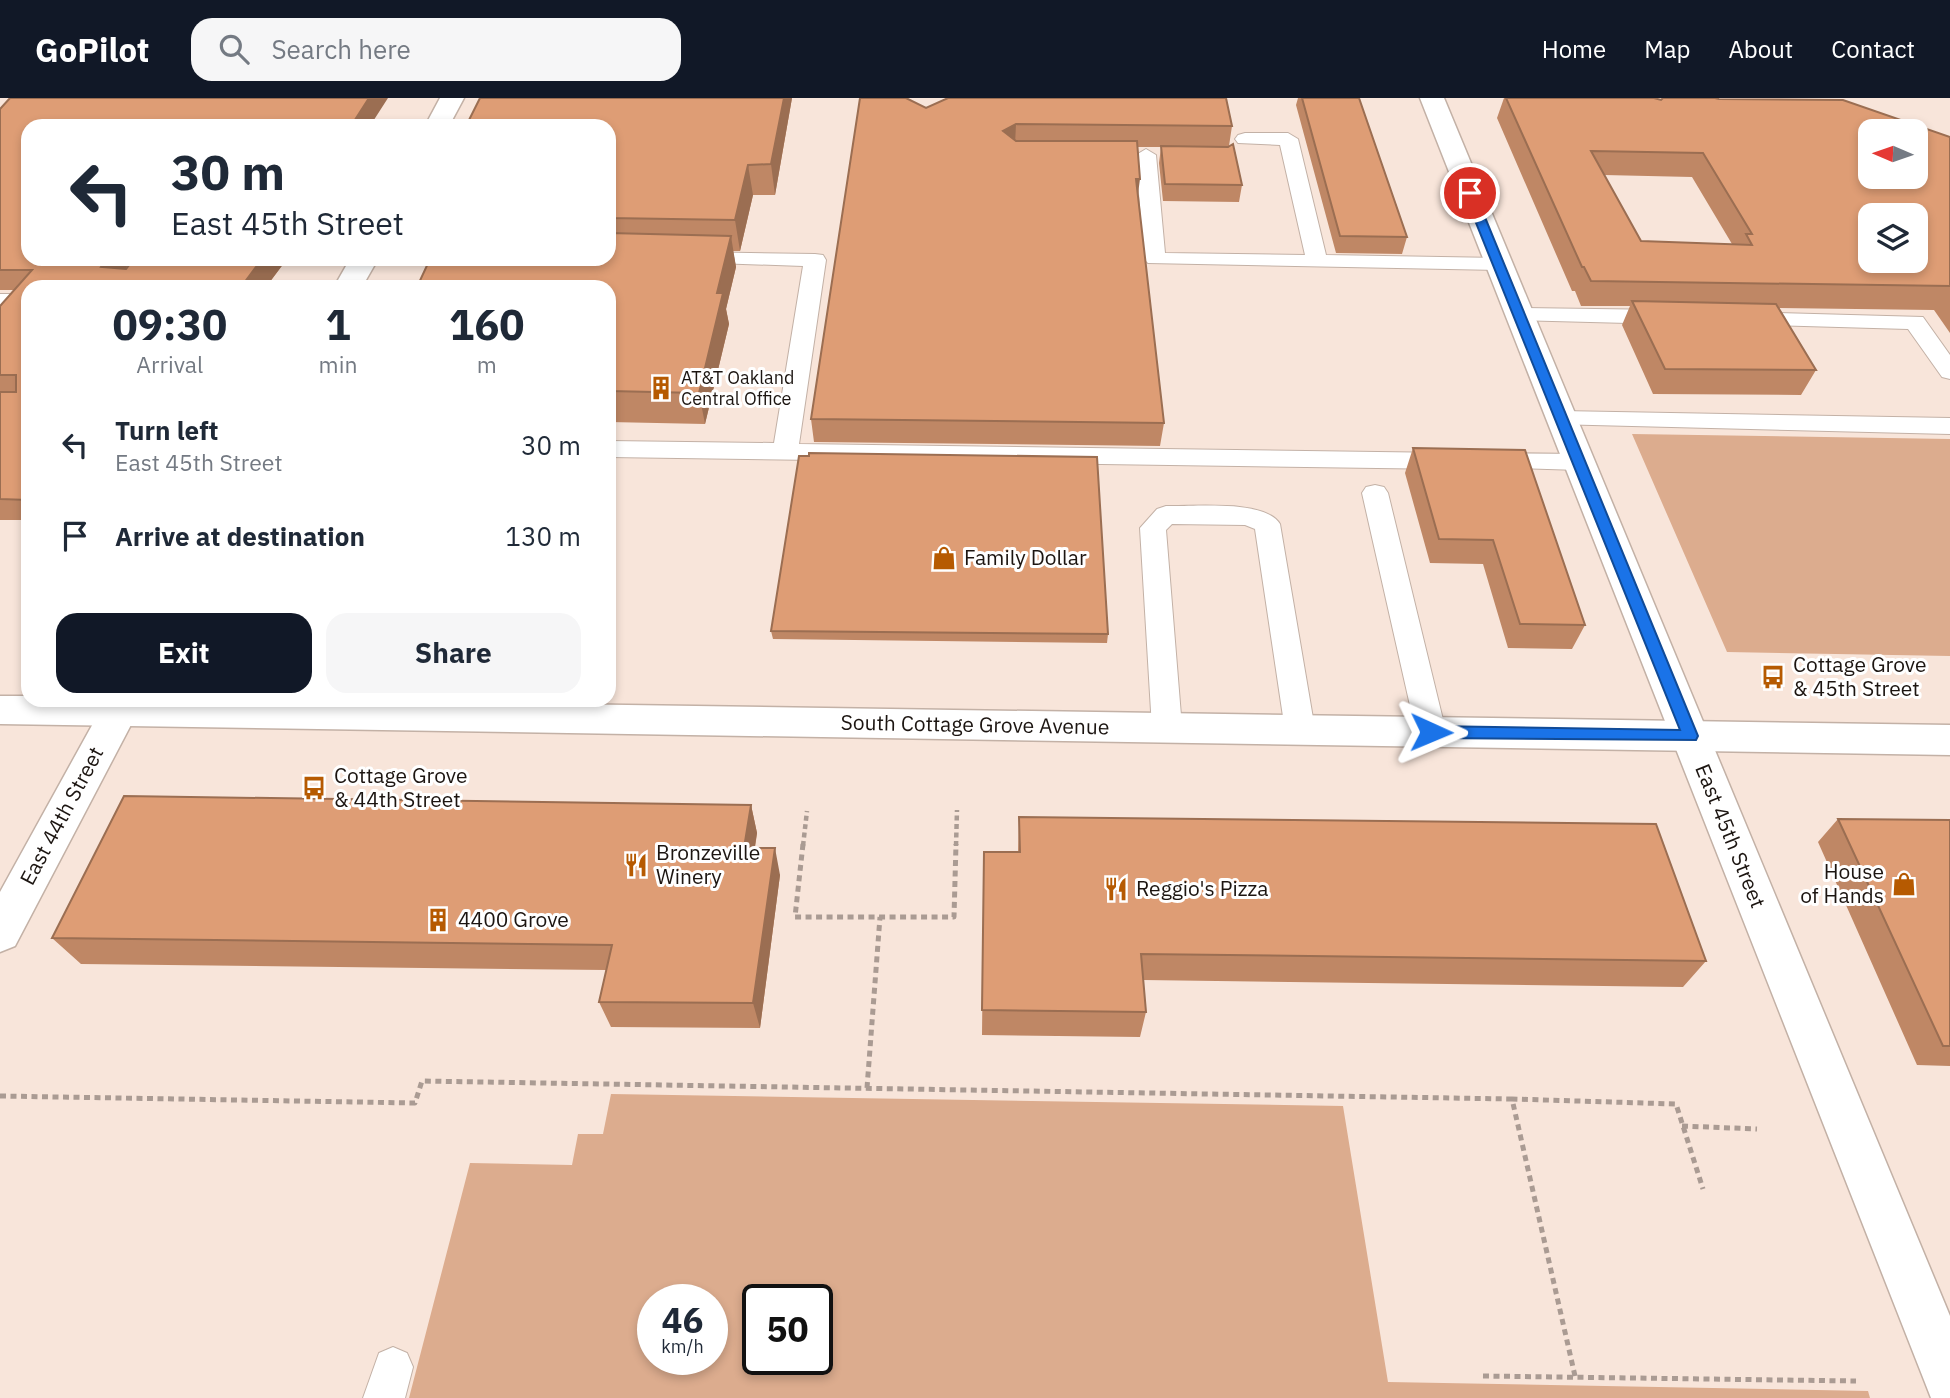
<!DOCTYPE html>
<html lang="en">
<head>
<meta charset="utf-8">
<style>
	body { margin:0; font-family:"IBM Plex Sans",sans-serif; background:#f6f6f7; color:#1f2937; height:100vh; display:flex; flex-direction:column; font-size:26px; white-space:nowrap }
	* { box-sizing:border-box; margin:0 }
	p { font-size:23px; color:#747a83 }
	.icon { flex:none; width:38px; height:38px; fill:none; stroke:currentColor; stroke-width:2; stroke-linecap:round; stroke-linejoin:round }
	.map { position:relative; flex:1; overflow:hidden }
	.panel { position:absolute; left:21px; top:182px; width:595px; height:427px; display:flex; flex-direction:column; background:#fff; border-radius:21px; box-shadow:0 4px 10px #0003 }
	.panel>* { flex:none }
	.hud { position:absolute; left:21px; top:21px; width:595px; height:147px; border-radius:21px; box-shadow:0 4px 10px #0003; background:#fff; color:#1f2937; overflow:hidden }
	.needle { width:46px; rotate:272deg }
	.controls { position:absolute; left:1858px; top:21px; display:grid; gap:14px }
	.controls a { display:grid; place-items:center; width:70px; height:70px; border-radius:14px; background:#fff; box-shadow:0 4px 10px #0003; font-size:35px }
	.speed { position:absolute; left:637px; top:1186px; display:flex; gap:14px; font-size:35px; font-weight:700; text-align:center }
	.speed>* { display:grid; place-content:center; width:91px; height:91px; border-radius:50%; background:#fff; box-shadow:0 4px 10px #0003; line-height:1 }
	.speed small { font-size:18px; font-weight:400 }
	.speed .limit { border:4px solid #111; border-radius:10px; background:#fff; color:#111 }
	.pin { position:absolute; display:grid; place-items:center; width:60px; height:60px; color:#fff; margin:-30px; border:4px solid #fff; border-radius:50%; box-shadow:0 2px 7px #0007 }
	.me { position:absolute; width:77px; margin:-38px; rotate:91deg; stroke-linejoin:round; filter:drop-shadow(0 0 5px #0008) }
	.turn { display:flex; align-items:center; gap:24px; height:147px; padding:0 35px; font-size:32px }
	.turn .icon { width:91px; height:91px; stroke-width:2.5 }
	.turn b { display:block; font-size:49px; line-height:60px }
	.eta { display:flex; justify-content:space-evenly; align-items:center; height:119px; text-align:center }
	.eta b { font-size:42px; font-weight:800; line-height:49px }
	.button { display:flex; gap:14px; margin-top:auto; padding:14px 35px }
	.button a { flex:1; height:80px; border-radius:21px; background:#111827; color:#fff; font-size:28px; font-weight:800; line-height:80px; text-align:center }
	.button a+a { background:#f6f6f7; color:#1f2937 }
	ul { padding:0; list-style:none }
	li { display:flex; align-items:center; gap:21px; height:91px; padding:0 35px }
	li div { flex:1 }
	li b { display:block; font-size:26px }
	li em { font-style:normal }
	header { display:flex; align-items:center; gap:42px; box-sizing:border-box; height:98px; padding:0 35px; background:#111827; color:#fff }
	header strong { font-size:33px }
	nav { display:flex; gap:38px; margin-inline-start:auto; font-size:24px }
	.search { width:490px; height:63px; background:#f6f6f7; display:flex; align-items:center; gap:18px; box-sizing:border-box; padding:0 24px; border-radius:21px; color:#747a83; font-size:26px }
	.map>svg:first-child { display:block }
</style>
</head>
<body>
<header>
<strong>GoPilot</strong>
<div class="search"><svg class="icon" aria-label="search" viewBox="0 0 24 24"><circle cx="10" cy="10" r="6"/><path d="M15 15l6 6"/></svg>Search here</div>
<nav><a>Home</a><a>Map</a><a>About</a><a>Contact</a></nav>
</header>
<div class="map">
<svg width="1950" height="1300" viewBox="0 0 1950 1300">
	<rect width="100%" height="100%" fill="#f8e5da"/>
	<path fill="#dcac8e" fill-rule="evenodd" d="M1632 336 1950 341V558L1727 554Z
		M611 996 1343 1008 1388 1284 1868 1293 1870 1300H409L470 1065 572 1067 578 1036H603ZM653 1202H712V1262H653ZM758 1202H817V1262H758Z"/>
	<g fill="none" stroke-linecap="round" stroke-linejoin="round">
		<g stroke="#c3b1a6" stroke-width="2">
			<path id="lane" d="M1245 35H1288L1298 41 1326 157 1499 160 1507 161 1510 166 1507 171 1499 172 1148 165 1144 161 1136 57 1146 51 1156 57 1165 155 1305 157 1280 47 1238 45 1235 41 1238 37Z
				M693 154 815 156 823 157 826 162 799 346 1449 355 1458 357 1461 363 1458 369 1449 371 609 359V343L774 345 803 168 686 164 682 160 686 156Z
				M0 196H28V210H0Z
				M1519 210 1666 212 1674 214 1677 219 1674 224 1666 226 1511 222 1508 217 1511 212Z
				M1744 214 1923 219 1950 257V281L1942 279 1908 231 1736 226 1733 221 1736 216Z
				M1561 313 1950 320V336L1553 326 1549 321 1553 316Z
				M1491 355 1579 356 1588 358 1591 364 1588 370 1579 372 1482 369 1479 363 1482 357Z
				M1375 387 1384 389 1388 395 1446 634 1441 642 1431 646 1421 642 1416 634 1362 395 1366 389Z
				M1166 408C1193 409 1265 401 1280 426L1315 632 1310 640 1300 643 1290 640 1285 632 1255 431 1245 427 1172 426 1166 432 1182 630 1177 638 1167 641 1157 638 1152 630 1140 430 1157 411Z
				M393 1249 407 1255 413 1269 405 1300H363L379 1255Z"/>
		</g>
		<g stroke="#c3b1a6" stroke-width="3">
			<path id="street" d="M440 0H464L449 28H425Z
				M1420 0H1444L1950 1218V1300H1931L1924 1282Z
				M350 161H378L362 189H334Z
				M106 602H144L15 848 0 854V794Z"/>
		</g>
		<g stroke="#c3b1a6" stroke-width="3">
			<path id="secondary" d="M0 598H28V602H298L1950 627V657L0 626Z"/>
		</g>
		<path stroke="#aa9b93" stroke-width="4.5" stroke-dasharray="5 3.5" stroke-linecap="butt" d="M803 748 807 713
			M956 748 957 712"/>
		<path stroke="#aa9b93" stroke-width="5" stroke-dasharray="6 4.5" stroke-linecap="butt" d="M803 746 795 819H954L956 746
			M867 990 880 819
			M0 998 415 1005 422 983 1512 1001
			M1682 1028 1757 1031
			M1483 1278 1856 1283
			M1575 1278 1512 1001 1676 1006 1703 1091"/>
		<use href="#lane" fill="#fff" fill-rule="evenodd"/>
		<use href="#street" fill="#fff" fill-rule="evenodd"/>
		<use href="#secondary" fill="#fff" fill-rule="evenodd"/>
	</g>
	<path fill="#bf8765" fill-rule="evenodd" d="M480 0H792L775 97H753L740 153H733L736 169 726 211 729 226 705 326 609 324V28Z
		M1298 0H1359L1407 139 1402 156 1336 155 1296 7Z
		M1504 0H1654L1950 39V235L1934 212 1779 210 1816 272 1801 297 1653 296 1622 227 1630 208H1581L1575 193H1572L1497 20ZM1604 77 1692 79 1732 146 1641 143Z
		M926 10 1232 28 1229 48 1242 87 1239 104 1163 103 1159 65 1161 49H1137L1138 99 1164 325 1160 348 814 344 811 321Z
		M0 11 28 28 132 161 125 171 134 161H287L266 189H28V422H0V208L14 192H0Z
		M1413 350 1585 527 1572 551 1508 550 1483 466 1430 465 1405 375Z
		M771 533 1108 536 1107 545 773 541Z
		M751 707 757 735 755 750 780 777 760 930 611 929 599 904 606 872 81 866 52 840Z
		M1019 719 1706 863 1683 889 1143 882 1146 914 1140 939 982 937 984 754H1018Z
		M1838 721 1950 722V968L1917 967 1818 744Z"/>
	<path fill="#9b6e52" d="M369 0H388L370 28H351Z
		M784 0H792L775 97 771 66Z
		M1016 26 1015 47 1003 33Z
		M748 67 753 97 740 153 735 122Z
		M1136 81H1140L1137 103Z
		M731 138 736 169 726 211 729 226 705 326 699 295 717 195Z
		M106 161H132L113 189 101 169Z
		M262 161H287L266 189H241Z
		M751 707 757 735 750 778 744 750Z
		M775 750 780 777 760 930 753 905Z"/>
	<path fill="#de9d75" stroke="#9b6e52" stroke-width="2" fill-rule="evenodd" d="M10 0H369L351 28H28V161H106L101 169 126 171 134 161H262L241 189H28V402L0 401V294H16V277H0V208L32 172H0V11Z
		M480 0H784L771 66 748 67 735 122 609 120V28H466Z
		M860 0H906L926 10 948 0H1226L1232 28 1016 26 1003 33 1016 43H1137L1140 81H1136L1164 325 811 321Z
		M1302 0H1359L1407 139 1340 138Z
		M1506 0H1654L1661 2 1663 0H1715L1719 1 1843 2 1950 39V188L1591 183 1584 169H1582ZM1871 33H1916V79H1871ZM1591 53 1703 55 1752 136H1746L1752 147 1641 143ZM1871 117H1916V163H1871Z
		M1233 46 1242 87 1165 86 1161 48 1228 49Z
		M609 135 731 138 717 195H723L699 295 609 293V189H417L430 161H609Z
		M1632 203 1776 206 1816 272 1665 271Z
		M1413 350 1525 352 1585 527 1520 526 1493 442 1439 441Z
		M809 355 1097 359 1108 536 771 533 799 358H809Z
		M124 698 751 707 744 750H775L753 905 599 904 612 847 52 840Z
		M1019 719 1656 726 1706 863 1141 856 1146 914 982 912 984 754H1020Z
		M1838 721 1950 722V948H1943Z"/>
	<path fill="#1a73e8" stroke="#114b97" stroke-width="2" d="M1470 92 1475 95 1698 638 1696 642 1431 640 1423 634 1431 628 1680 632 1464 95Z"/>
	<defs>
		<g id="building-bare" transform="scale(1.89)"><path d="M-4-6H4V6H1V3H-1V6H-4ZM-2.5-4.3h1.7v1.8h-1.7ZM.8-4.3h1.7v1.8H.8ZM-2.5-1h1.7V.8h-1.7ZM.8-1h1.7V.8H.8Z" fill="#b65a01" stroke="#fff" stroke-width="2.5" paint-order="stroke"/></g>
		<g id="shop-bare" transform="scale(1.89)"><path d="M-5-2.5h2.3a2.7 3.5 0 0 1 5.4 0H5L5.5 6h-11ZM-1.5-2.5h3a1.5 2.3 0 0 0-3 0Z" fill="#b65a01" stroke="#fff" stroke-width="2.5" paint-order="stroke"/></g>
		<g id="bus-bare" transform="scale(1.89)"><path d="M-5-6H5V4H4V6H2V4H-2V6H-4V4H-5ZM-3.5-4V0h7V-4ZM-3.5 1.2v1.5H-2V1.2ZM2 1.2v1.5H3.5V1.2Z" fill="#b65a01" stroke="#fff" stroke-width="2.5" paint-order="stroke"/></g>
		<g id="restaurant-bare" transform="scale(1.89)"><path d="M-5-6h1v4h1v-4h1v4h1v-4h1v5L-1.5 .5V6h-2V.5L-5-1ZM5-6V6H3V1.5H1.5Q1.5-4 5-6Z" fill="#b65a01" stroke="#fff" stroke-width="2.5" paint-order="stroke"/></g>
	</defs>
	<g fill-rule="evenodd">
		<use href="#building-bare" x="661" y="290"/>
		<use href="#shop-bare" x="944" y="460"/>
		<use href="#bus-bare" x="1773" y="579"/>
		<use href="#bus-bare" x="314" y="690"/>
		<use href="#restaurant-bare" x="636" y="767"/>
		<use href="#shop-bare" x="1904" y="786"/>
		<use href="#restaurant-bare" x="1116" y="791"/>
		<use href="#building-bare" x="438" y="822"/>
	</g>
	<g text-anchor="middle" stroke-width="6" stroke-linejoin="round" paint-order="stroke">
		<g font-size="18" fill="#1c1511" stroke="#fff" text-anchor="start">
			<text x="681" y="286">AT&amp;T Oakland<tspan x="681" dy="21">Central Office</tspan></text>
		</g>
		<g font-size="21" fill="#1c1511" stroke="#fff" text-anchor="start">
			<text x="964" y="467">Family Dollar</text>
			<text x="1793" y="574">Cottage Grove<tspan x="1793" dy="24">&amp; 45th Street</tspan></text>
			<text x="334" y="685">Cottage Grove<tspan x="334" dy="24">&amp; 44th Street</tspan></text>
			<text x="656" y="762">Bronzeville<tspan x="656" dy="24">Winery</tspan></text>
			<text x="1884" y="781" text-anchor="end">House<tspan x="1884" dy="24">of Hands</tspan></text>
			<text x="1136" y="798">Reggio's Pizza</text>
			<text x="458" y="829">4400 Grove</text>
		</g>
		<g font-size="21" fill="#1c1511" stroke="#fff">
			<text transform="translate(975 627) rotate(1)" y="7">South Cottage Grove Avenue</text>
			<text transform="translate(62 718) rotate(-62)" y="7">East 44th Street</text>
			<text transform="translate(1730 738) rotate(68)" y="7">East 45th Street</text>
		</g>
	</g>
</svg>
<div class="controls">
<a><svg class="needle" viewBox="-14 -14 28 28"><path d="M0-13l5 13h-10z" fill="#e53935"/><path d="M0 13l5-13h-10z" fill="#747a83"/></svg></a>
<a><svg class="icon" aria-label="layers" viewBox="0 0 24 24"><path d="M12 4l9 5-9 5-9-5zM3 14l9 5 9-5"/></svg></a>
</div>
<div class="speed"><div>46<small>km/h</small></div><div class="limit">50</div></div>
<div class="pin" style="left:1470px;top:95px;background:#d93025"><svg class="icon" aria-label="arrive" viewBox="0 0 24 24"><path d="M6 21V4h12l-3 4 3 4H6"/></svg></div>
<svg class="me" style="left:1431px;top:634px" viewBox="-20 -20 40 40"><path d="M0-17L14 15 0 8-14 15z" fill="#1a73e8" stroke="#fff" stroke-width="4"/></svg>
<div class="hud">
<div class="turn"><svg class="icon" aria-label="left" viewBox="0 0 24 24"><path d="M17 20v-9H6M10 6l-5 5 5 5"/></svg><div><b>30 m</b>East 45th Street</div></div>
</div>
<section class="panel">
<div class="eta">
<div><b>09:30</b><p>Arrival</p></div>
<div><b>1</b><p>min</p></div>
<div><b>160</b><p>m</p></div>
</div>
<ul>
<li><svg class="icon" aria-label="left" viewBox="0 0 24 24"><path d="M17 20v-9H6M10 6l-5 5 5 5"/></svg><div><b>Turn left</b><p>East 45th Street</p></div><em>30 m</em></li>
<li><svg class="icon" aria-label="arrive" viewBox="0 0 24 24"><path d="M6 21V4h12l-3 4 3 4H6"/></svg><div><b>Arrive at destination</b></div><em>130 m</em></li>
</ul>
<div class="button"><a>Exit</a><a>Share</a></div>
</section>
</div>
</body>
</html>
